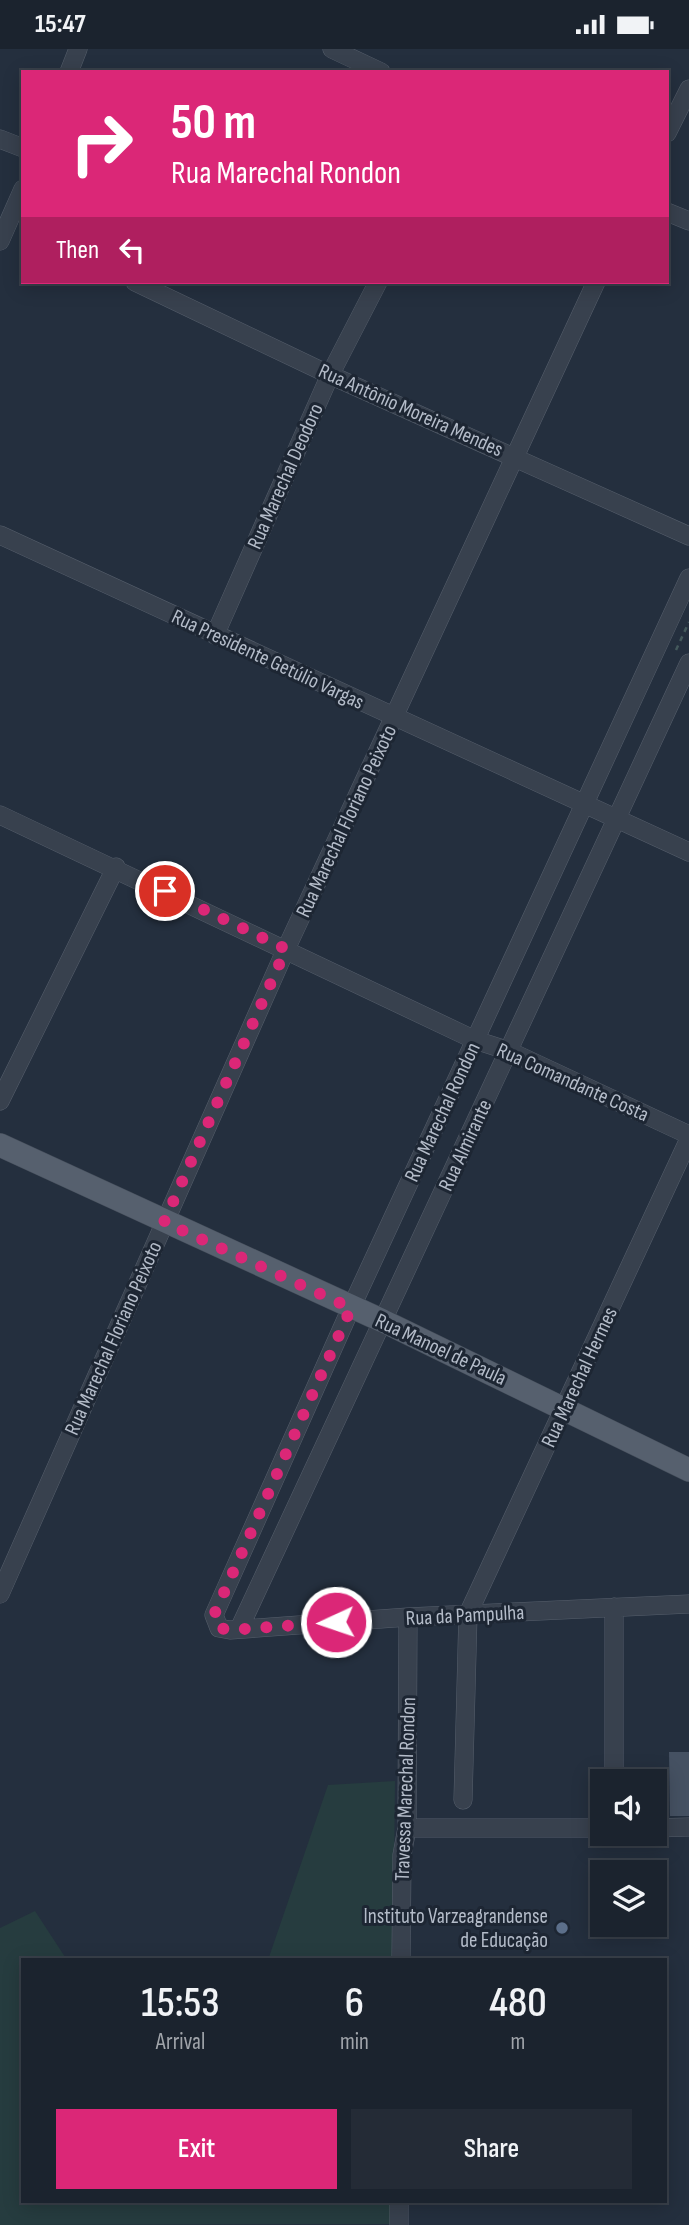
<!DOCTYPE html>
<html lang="en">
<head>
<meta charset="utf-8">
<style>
	body { margin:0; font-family:"Sofia Sans Condensed",sans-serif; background:#242b36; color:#f1f3f6; height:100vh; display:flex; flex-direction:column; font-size:26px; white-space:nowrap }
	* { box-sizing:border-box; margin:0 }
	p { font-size:23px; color:#a0a4aa }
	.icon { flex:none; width:38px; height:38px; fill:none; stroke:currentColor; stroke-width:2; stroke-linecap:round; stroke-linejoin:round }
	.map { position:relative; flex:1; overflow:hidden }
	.panel { position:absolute; left:21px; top:1909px; width:646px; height:245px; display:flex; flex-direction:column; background:#1b232e; border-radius:0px; box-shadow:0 4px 18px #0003,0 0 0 2px #39404a }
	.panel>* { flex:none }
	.hud { position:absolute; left:21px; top:21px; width:648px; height:214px; border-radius:0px; box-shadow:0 4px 18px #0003,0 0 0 2px #39404a; background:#db2777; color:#fff; overflow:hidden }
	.tools { position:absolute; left:590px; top:1720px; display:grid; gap:14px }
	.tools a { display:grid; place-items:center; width:77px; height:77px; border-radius:0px; background:#1b232e; box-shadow:0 4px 18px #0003,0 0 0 2px #39404a; font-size:35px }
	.pin { position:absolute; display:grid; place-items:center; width:60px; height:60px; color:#fff; margin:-30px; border:4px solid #fff; border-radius:50%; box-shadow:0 2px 7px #0007 }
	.me { position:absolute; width:77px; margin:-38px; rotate:267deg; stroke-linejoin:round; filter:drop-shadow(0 0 5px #0008) }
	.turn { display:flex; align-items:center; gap:24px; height:147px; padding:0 35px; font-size:32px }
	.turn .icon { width:91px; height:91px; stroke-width:2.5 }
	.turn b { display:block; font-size:49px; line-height:60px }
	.then { display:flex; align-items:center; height:66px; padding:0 35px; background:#0003; gap:14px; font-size:26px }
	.eta { display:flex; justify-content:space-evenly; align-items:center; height:119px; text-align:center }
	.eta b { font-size:42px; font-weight:600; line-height:49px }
	.primary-button { display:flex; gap:14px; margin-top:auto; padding:14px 35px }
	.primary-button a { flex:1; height:80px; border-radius:0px; background:#db2777; color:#fff; font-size:28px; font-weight:600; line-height:80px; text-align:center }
	.primary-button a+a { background:#242b36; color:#f1f3f6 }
	.status { display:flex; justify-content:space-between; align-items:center; height:49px; padding:0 35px; background:#1b232e; direction:ltr }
	.status svg { height:19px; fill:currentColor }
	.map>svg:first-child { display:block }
</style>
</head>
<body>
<div class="status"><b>15:47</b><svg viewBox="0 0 49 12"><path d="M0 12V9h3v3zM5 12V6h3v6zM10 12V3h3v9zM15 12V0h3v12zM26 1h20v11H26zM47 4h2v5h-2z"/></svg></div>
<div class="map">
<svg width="689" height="2176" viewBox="0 0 689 2176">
	<rect width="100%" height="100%" fill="#242f3e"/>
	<path fill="#263c3f" d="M395 1732 393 1911H268L328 1736Z
		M35 1862 67 1911H23V2152L391 2153V2175L0 2176V1879Z"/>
	<path fill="#455162" d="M669 1703H689V1767H670Z"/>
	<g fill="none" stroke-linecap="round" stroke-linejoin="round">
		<g stroke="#565f6c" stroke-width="19">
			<path id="minor" d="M332 0 381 23
				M69 23 78 0
				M667 84 689 40
				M0 90 23 99
				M667 163 689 172
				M0 192 23 140
				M135 233 330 326 689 487
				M0 486 689 803
				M689 529 351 1259 214 1566 219 1579 230 1581 408 1568 689 1555
				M215 586 330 326 378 233
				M0 766 475 991 509 1002 689 1086
				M0 1052 116 818
				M0 1545 286 900 596 233
				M614 1558V1732
				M240 1578 689 614
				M463 1751 468 1565 689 1090
				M407 1779H602
				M654 1779 689 1778
				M401 1911 402 1806 407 1779 408 1568
				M399 2176V2152"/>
		</g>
		<g stroke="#414a57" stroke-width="24">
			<path id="major" d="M0 1096 383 1272 689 1421"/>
		</g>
		<path stroke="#44595c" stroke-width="2.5" stroke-dasharray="5 5" stroke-linecap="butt" d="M676 601 689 573"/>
		<use href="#minor" stroke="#38414e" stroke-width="18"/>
		<use href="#major" stroke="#56606e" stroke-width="23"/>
	</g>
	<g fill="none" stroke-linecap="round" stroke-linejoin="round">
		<path stroke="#db2777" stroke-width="12" stroke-dasharray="0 21.6" d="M165 842 286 900 164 1173 351 1259 214 1566 219 1579 230 1581 336 1573"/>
	</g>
	<circle fill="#5c6f8a" stroke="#1d2633" stroke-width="2.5" cx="562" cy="1879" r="7"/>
	<g text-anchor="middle" stroke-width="6" stroke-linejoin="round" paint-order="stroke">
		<g font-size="21" fill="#b4bcc9" stroke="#1d2633">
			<text transform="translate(411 361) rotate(24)" y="7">Rua Antônio Moreira Mendes</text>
			<text transform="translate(285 427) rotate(-66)" y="7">Rua Marechal Deodoro</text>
			<text transform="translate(268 610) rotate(25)" y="7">Rua Presidente Getúlio Vargas</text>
			<text transform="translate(346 772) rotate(-65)" y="7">Rua Marechal Floriano Peixoto</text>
			<text transform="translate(573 1033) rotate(24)" y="7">Rua Comandante Costa</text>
			<text transform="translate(442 1063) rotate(-65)" y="7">Rua Marechal Rondon</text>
			<text transform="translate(465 1096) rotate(-65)" y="7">Rua Almirante</text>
			<text transform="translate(113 1289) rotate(-66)" y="7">Rua Marechal Floriano Peixoto</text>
			<text transform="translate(441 1300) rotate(25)" y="7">Rua Manoel de Paula</text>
			<text transform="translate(579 1328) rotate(-65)" y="7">Rua Marechal Hermes</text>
			<text transform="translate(465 1566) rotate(-3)" y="7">Rua da Pampulha</text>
			<text transform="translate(405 1740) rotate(-88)" y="7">Travessa Marechal Rondon</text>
		</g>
		<g font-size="21" fill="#b4bcc9" stroke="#1d2633" text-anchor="end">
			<text x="548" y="1874">Instituto Varzeagrandense<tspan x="548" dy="24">de Educação</tspan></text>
		</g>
	</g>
</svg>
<div class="tools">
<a><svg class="icon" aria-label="sound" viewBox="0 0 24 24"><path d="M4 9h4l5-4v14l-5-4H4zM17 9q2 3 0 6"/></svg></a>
<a><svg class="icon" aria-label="layers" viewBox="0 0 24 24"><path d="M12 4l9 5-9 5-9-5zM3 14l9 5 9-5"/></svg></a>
</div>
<div class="pin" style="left:165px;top:842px;background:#d93025"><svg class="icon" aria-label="arrive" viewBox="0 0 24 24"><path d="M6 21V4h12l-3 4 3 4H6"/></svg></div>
<svg class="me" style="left:336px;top:1573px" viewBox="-20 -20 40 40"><circle r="17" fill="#db2777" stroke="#fff" stroke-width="3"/><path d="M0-11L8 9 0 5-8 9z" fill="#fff"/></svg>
<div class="hud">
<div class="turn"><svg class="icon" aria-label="right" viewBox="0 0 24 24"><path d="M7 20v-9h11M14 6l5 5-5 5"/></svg><div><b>50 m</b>Rua Marechal Rondon</div></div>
<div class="then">Then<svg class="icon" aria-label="left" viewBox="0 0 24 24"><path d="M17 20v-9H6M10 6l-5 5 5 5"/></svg></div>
</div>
<section class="panel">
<div class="eta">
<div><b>15:53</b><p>Arrival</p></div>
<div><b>6</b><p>min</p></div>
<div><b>480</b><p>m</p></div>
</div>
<div class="primary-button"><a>Exit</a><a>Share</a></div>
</section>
</div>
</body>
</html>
